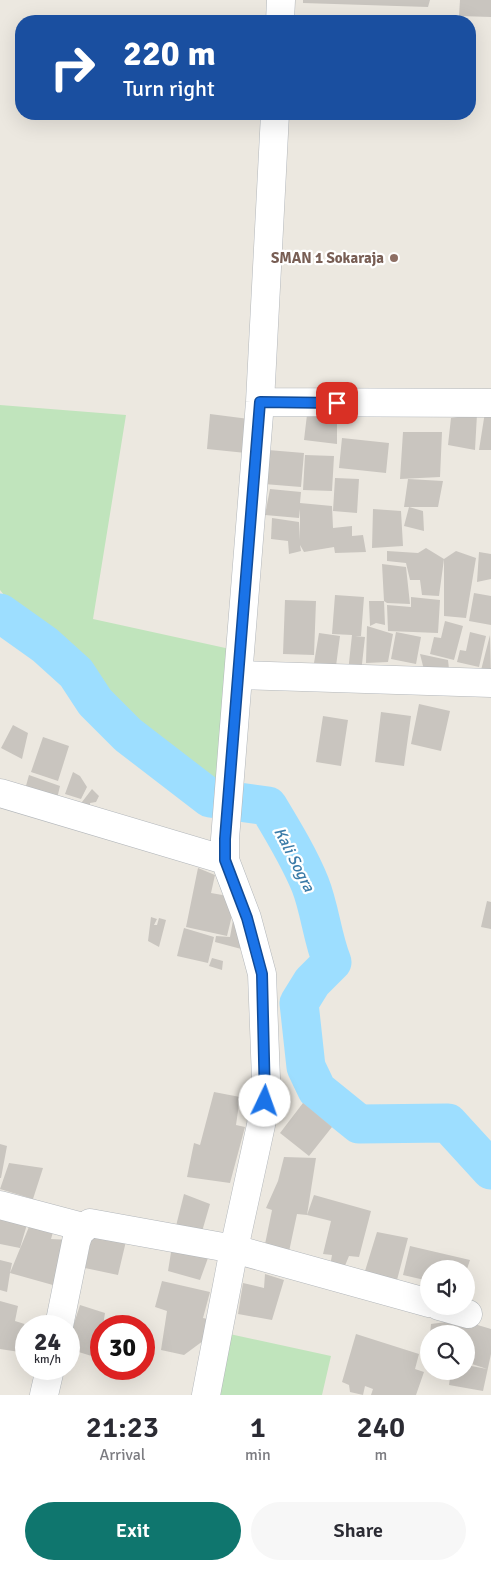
<!DOCTYPE html>
<html lang="en">
<head>
<meta charset="utf-8">
<style>
	body { margin:0; font-family:Signika,sans-serif; background:#f7f7f7; color:#2b2b33; height:100vh; display:flex; flex-direction:column; font-size:19px; white-space:nowrap }
	* { box-sizing:border-box; margin:0 }
	p { font-size:16px; color:#7c7c81 }
	.icon { flex:none; width:28px; height:28px; fill:none; stroke:currentColor; stroke-width:2; stroke-linecap:round; stroke-linejoin:round }
	.map { position:relative; height:1395px; overflow:hidden }
	.drawer { display:flex; flex-direction:column; background:#fff; flex:1 }
	.drawer>* { flex:none }
	.banner { position:absolute; left:15px; top:15px; width:461px; height:105px; border-radius:20px; box-shadow:0 5px 20px #0002; background:#1a4fa0; color:#fff; overflow:hidden }
	.buttons { position:absolute; left:420px; top:1260px; display:grid; gap:10px }
	.buttons a { display:grid; place-items:center; width:55px; height:55px; border-radius:50%; background:#fff; box-shadow:0 5px 20px #0002; font-size:25px }
	.speed { position:absolute; left:15px; top:1315px; display:flex; gap:10px; font-size:25px; font-weight:700; text-align:center }
	.speed>* { display:grid; place-content:center; width:65px; height:65px; border-radius:50%; background:#fff; box-shadow:0 5px 20px #0002; line-height:1 }
	.speed small { font-size:12px; font-weight:400 }
	.speed .limit { border:8px solid #d22; background:#fff; color:#111 }
	.pin { position:absolute; display:grid; place-items:center; width:42px; height:42px; color:#fff; margin:-21px; border-radius:10px; box-shadow:0 2px 8px #0006 }
	.me { position:absolute; width:55px; margin:-28px; rotate:3deg; stroke-linejoin:round; filter:drop-shadow(0 0 4px #0008) }
	.turn { display:flex; align-items:center; gap:18px; height:105px; padding:0 25px; font-size:22px }
	.turn .icon { width:65px; height:65px; stroke-width:2.5 }
	.turn b { display:block; font-size:35px; line-height:42px }
	.eta { display:flex; justify-content:space-evenly; align-items:center; height:85px; text-align:center }
	.eta b { font-size:30px; font-weight:600; line-height:35px }
	.primary-button { display:flex; gap:10px; margin-top:auto; padding:10px 25px }
	.primary-button a { flex:1; height:58px; border-radius:30px; background:#0f766e; color:#fff; font-size:20px; font-weight:600; line-height:58px; text-align:center }
	.primary-button a+a { background:#f7f7f7; color:#2b2b33 }
	.map>svg:first-child { display:block }
</style>
</head>
<body>
<div class="map">
<svg width="491" height="1395" viewBox="0 0 491 1395">
	<rect width="100%" height="100%" fill="#ece8e0"/>
	<path fill="#c0e4bc" d="M0 405 126 415 93 619 230 649 219 794 84 694 0 590Z
		M225 1333 331 1356 322 1395H211Z"/>
	<g fill="none" stroke-linecap="round" stroke-linejoin="round">
		<path stroke="#9ddeff" stroke-width="39" d="M0 613 45 645 76 673 95 702 128 735 210 798 268 806C283 831 299 857 310 884 320 909 322 937 332 962L312 982 299 1003 306 1067 317 1090 359 1124 448 1123 491 1170"/>
	</g>
	<path fill="#c9c5bf" d="M303 0H430L428 7 303 3Z
		M460 0H491V17L459 16Z
		M308 406 337 411V444L304 440Z
		M485 412H491V450H479Z
		M210 414 249 419 246 453 207 449Z
		M477 414 475 450 448 445 451 418Z
		M403 432H442L440 477 400 479Z
		M342 438 389 443 386 473 339 468Z
		M268 450 304 453 301 487 264 484Z
		M305 455 334 456 332 491 303 490Z
		M335 478 359 479 357 513 333 511Z
		M408 479 443 481 438 507H404Z
		M270 489 301 492 300 503 332 506 333 528 352 526V536L363 535 366 552 335 553 334 547 304 552 300 545 301 551 289 554 288 541 271 539 272 518 299 522 300 540V509L299 518 265 515Z
		M409 507 423 511 424 531 404 526Z
		M373 509 401 511 403 546 372 548Z
		M426 548 444 559 439 596 422 595 420 580H410L406 563 387 561V551L418 553Z
		M456 551 476 558 466 618 444 616V559Z
		M479 552 491 554V579L477 582Z
		M382 564 406 567 410 604 387 603 384 601 385 625 376 623 370 626 369 601H384Z
		M474 593 491 596V625L469 621Z
		M335 595 364 597 361 636H355L365 637 361 673 348 672 352 635 332 634Z
		M411 597 440 600 438 633 388 631 387 605 411 607Z
		M285 600 316 601 314 655 283 654Z
		M445 621 463 626 454 660 430 654 434 637 441 638Z
		M367 626 393 634 388 662 366 663Z
		M396 632 421 637 416 664 391 659Z
		M470 632 486 636 479 667 457 662 460 650 466 651Z
		M319 633 340 636 336 666 314 663Z
		M490 635 491 678H479Z
		M420 654 448 660 450 678H426Z
		M419 704 450 711 441 751 411 744Z
		M381 712 411 716 404 766 375 762Z
		M323 716 348 720 341 766 316 762Z
		M13 725 28 733 22 759 1 748Z
		M43 737 69 746 58 781 31 772Z
		M73 772 80 776 87 787 81 799 65 794Z
		M29 775 60 786 56 803 24 793Z
		M92 789 99 796 96 802 90 803V808L76 802H82Z
		M198 868 215 875 211 893 228 896 235 903 227 936 186 927Z
		M487 901 491 902V929L481 927Z
		M234 915 245 950 215 942 216 936 230 937Z
		M151 917 157 919 154 925H157L159 918 166 920 159 947 148 941Z
		M184 928 214 937 208 963 177 956Z
		M212 958 223 961 222 970 209 966Z
		M214 1092 240 1097 236 1125 245 1127 230 1183 187 1177 194 1143 200 1145Z
		M303 1103 332 1127 309 1156 280 1133Z
		M0 1144 7 1146 1 1178H0Z
		M284 1157 316 1158 307 1215 297 1214 287 1261 263 1254 272 1210 266 1208 278 1181Z
		M9 1163 43 1168 33 1199 0 1189Z
		M184 1194 210 1204 201 1235 175 1230Z
		M314 1195 371 1211 359 1257 349 1256 344 1268 330 1266 332 1255 323 1254 331 1221 307 1215Z
		M0 1214 28 1221 20 1248 0 1244Z
		M33 1217 56 1222 51 1239 71 1240 60 1287 10 1273 7 1292 0 1290V1260L12 1263 10 1273Z
		M93 1230 127 1237 118 1275 85 1268Z
		M377 1232 408 1238 397 1280 365 1271Z
		M173 1240 212 1247 200 1280 168 1271Z
		M410 1246 470 1260 467 1269H429V1281L403 1275Z
		M265 1274 284 1280 272 1320 238 1314 243 1283 264 1288Z
		M162 1281 210 1292 203 1318 212 1320 207 1338 184 1355 161 1350 167 1311 155 1307Z
		M0 1301 18 1306 15 1321 31 1326H26V1353L0 1349Z
		M80 1305 105 1313 98 1358 69 1349V1339Z
		M461 1320 491 1329V1354L483 1391 449 1385 451 1371H466V1365L487 1369 466 1362V1334H430L431 1324Z
		M356 1334 419 1354 415 1369 424 1372 416 1395H371L373 1389 365 1386 363 1395 350 1392 349 1385 342 1382Z"/>
	<g fill="none" stroke-linecap="round" stroke-linejoin="round">
		<g stroke="#b3b7bb" stroke-width="29">
			<path id="minor" d="M280 21 281 0
				M260 402 491 403
				M239 675 491 683
				M0 793 225 860
				M0 1205 83 1227
				M439 1306 468 1314
				M59 1326 76 1242 79 1233 90 1223 234 1249 429 1303
				M44 1395 50 1369
				M206 1395 234 1249 261 1125 266 1079 262 974 247 918 225 860V839L260 402 275 114"/>
		</g>
		<use href="#minor" stroke="#fff" stroke-width="28"/>
	</g>
	<g fill="none" stroke-linecap="round" stroke-linejoin="round">
		<g stroke="#114b97" stroke-width="12">
			<path id="route" d="M265 1101 262 974 247 918 225 860V839L260 402 337 403"/>
		</g>
		<use href="#route" stroke="#1a73e8" stroke-width="9"/>
	</g>
	<circle fill="#8d6e63" stroke="#fff" stroke-width="2" cx="394" cy="258" r="5"/>
	<g text-anchor="middle" stroke-width="4.5" stroke-linejoin="round" paint-order="stroke">
		<g font-size="15" font-weight="bold" fill="#785e54" stroke="#fff" text-anchor="end">
			<text x="384" y="263">SMAN 1 Sokaraja</text>
		</g>
		<g font-size="16" font-style="italic" fill="#397aa7" stroke="#fff">
			<text transform="translate(295 859) rotate(63)" y="6">Kali Sogra</text>
		</g>
	</g>
</svg>
<div class="buttons">
<a><svg class="icon" aria-label="sound" viewBox="0 0 24 24"><path d="M4 9h4l5-4v14l-5-4H4zM17 9q2 3 0 6"/></svg></a>
<a><svg class="icon" aria-label="search" viewBox="0 0 24 24"><circle cx="10" cy="10" r="6"/><path d="M15 15l6 6"/></svg></a>
</div>
<div class="speed"><div>24<small>km/h</small></div><div class="limit">30</div></div>
<div class="pin" style="left:337px;top:403px;background:#d93025"><svg class="icon" aria-label="arrive" viewBox="0 0 24 24"><path d="M6 21V4h12l-3 4 3 4H6"/></svg></div>
<svg class="me" style="left:265px;top:1101px" viewBox="-20 -20 40 40"><circle r="19" fill="#fff"/><path d="M0-13L10 11 0 6-10 11z" fill="#1a73e8"/></svg>
<div class="banner">
<div class="turn"><svg class="icon" aria-label="right" viewBox="0 0 24 24"><path d="M7 20v-9h11M14 6l5 5-5 5"/></svg><div><b>220 m</b>Turn right</div></div>
</div>
</div>
<section class="drawer">
<div class="eta">
<div><b>21:23</b><p>Arrival</p></div>
<div><b>1</b><p>min</p></div>
<div><b>240</b><p>m</p></div>
</div>
<div class="primary-button"><a>Exit</a><a>Share</a></div>
</section>
</body>
</html>
